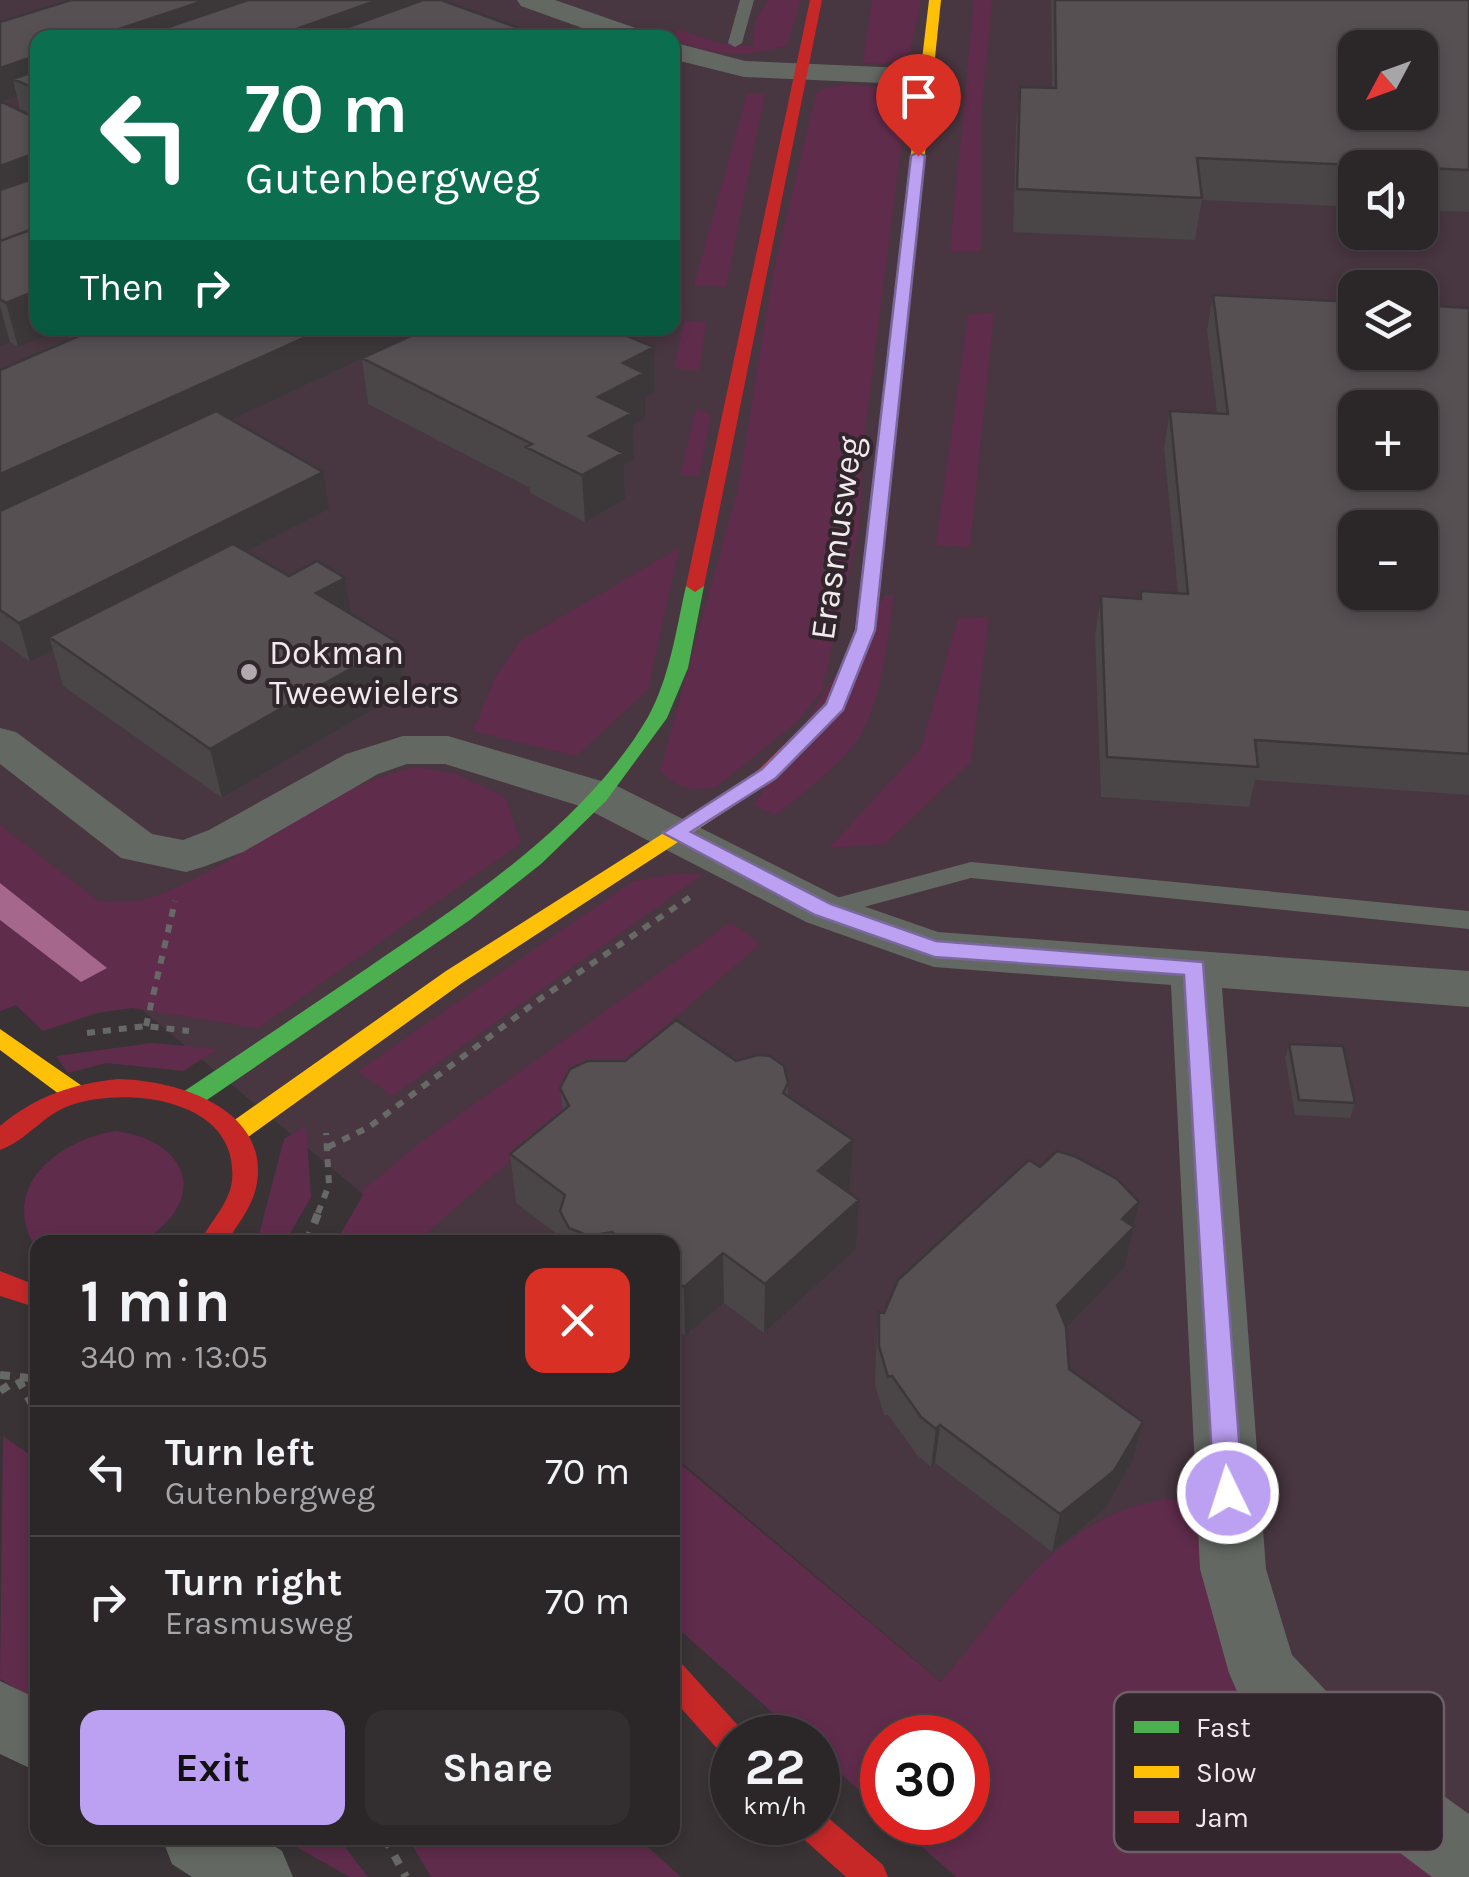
<!DOCTYPE html>
<html lang="en">
<head>
<meta charset="utf-8">
<style>
	body { margin:0; font-family:Karla,sans-serif; background:#332e30; color:#f1f3f6; height:100vh; display:flex; flex-direction:column; font-size:38px; white-space:nowrap }
	* { box-sizing:border-box; margin:0 }
	p { font-size:32px; color:#a6a5a8 }
	.icon { flex:none; width:55px; height:55px; fill:none; stroke:currentColor; stroke-width:2; stroke-linecap:round; stroke-linejoin:round }
	.map { position:relative; flex:1; overflow:hidden }
	.panel { position:absolute; left:30px; top:1235px; width:650px; height:610px; display:flex; flex-direction:column; background:#2b2628; border-radius:20px; box-shadow:0 5px 15px #0003,0 0 0 2px #474345 }
	.panel>* { flex:none }
	.guide { position:absolute; left:30px; top:30px; width:650px; height:305px; border-radius:20px; box-shadow:0 5px 15px #0003,0 0 0 2px #474345; background:#0b6e4f; color:#fff; overflow:hidden }
	.needle { width:65px; rotate:229deg }
	.fabs { position:absolute; left:1338px; top:30px; display:grid; gap:20px }
	.fabs a { display:grid; place-items:center; width:100px; height:100px; border-radius:20px; background:#2b2628; box-shadow:0 5px 15px #0003,0 0 0 2px #474345; font-size:50px }
	.speed { position:absolute; left:710px; top:1715px; display:flex; gap:20px; font-size:50px; font-weight:700; text-align:center }
	.speed>* { display:grid; place-content:center; width:130px; height:130px; border-radius:50%; background:#2b2628; box-shadow:0 5px 15px #0003,0 0 0 2px #474345; line-height:1 }
	.speed small { font-size:25px; font-weight:400 }
	.speed .limit { border:15px solid #d22; background:#fff; color:#111 }
	.pin { position:absolute; display:grid; place-items:center; width:85px; height:85px; color:#fff; margin:-102px -42px; border-radius:50% 50% 50% 0; rotate:-45deg; box-shadow:0 0 10px #0007 }
	.pin .icon { rotate:45deg }
	.me { position:absolute; width:110px; margin:-55px; rotate:356deg; stroke-linejoin:round; filter:drop-shadow(0 0 8px #0008) }
	.turn { display:flex; align-items:center; gap:35px; height:210px; padding:0 50px; font-size:45px }
	.turn .icon { width:130px; height:130px; stroke-width:2.5 }
	.turn b { display:block; font-size:70px; line-height:85px }
	.then { display:flex; align-items:center; height:95px; padding:0 50px; background:#0003; gap:20px; font-size:38px }
	.round { display:grid; place-items:center; flex:none; width:105px; height:105px; border-radius:20px; background:#332e30 }
	.head { display:flex; align-items:center; justify-content:space-between; height:170px; padding:0 50px }
	h1 { font-size:60px; font-weight:700; line-height:75px }
	.button { display:flex; gap:20px; margin-top:auto; padding:20px 50px }
	.button a { flex:1; height:115px; border-radius:20px; background:#bca0f2; color:#111; font-size:40px; font-weight:700; line-height:115px; text-align:center }
	.button a+a { background:#332e30; color:#f1f3f6 }
	ul { padding:0; list-style:none }
	li { display:flex; align-items:center; gap:30px; height:130px; padding:0 50px; border-top:2px solid #474345 }
	li div { flex:1 }
	li b { display:block; font-size:38px }
	li em { font-style:normal }
	.map>svg:first-child { display:block }
</style>
</head>
<body>
<div class="map">
<svg width="1469" height="1877" viewBox="0 0 1469 1877">
	<rect width="100%" height="100%" fill="#393336"/>
	<path fill="#483640" fill-rule="evenodd" d="M0 0H1469V1877H1172L673 1455 672 1242H420L0 891ZM38 38H672V328H38ZM1355 48H1420V112H1355ZM1355 168H1420V232H1355ZM1355 288H1420V352H1355ZM1355 408H1420V472H1355ZM1355 528H1420V592H1355Z"/>
	<path fill="#602c4c" d="M768 0H801L787 45C742 59 719 56 675 40L677 29 718 43 753 46 755 22Z
		M872 0H921L910 52 900 60 884 64 863 63Z
		M974 0H992L981 119 982 251H950Z
		M846 84 887 88 907 101 865 430 859 529 822 691 798 721 715 788 693 789 675 783 660 771 738 488 773 273 816 94 822 89Z
		M747 94H765L726 287 694 285Z
		M994 312 970 547 936 545 968 315Z
		M684 321 706 322 699 371 674 368Z
		M696 409 711 415 699 476H680Z
		M679 548 648 690 576 756 473 731 496 676 520 641Z
		M885 595H894C887 642 884 691 861 734 849 757 798 799 775 815L754 805Z
		M989 617 971 762 885 844 829 848 921 748 958 618Z
		M418 767 456 774 505 797 521 843 258 1028 132 1008 97 1013 43 1031 16 1005 0 1011V920L81 982 106 968 0 883V825L100 902C115 901 133 903 147 899 244 867 317 787 418 767Z
		M680 873 702 875 392 1096 358 1071 633 881Z
		M731 922 760 944 416 1242H336L363 1195 361 1192 422 1141Z
		M152 1043 218 1049 183 1071 106 1063 68 1073 56 1056Z
		M306 1126 311 1197 285 1242H257L284 1139Z
		M115 1131C187 1140 210 1197 146 1239 123 1255 52 1231 34 1245 0 1184 61 1140 115 1131Z
		M3 1436 37 1460V1701L0 1679Z
		M672 1457 941 1682C1001 1612 1056 1521 1152 1502 1171 1498 1194 1500 1214 1500L1230 1680 1280 1746 1440 1877H956L895 1823 968 1822V1738H882V1811L818 1753V1738L800 1737 673 1624Z
		M280 1838H338L368 1877H350Z
		M408 1838H638L681 1877H431Z"/>
	<path fill="#a5678c" d="M0 883 107 968 81 982 0 920Z"/>
	<g fill="none" stroke-linecap="round" stroke-linejoin="round">
		<path stroke="#676966" stroke-width="6" stroke-dasharray="8 8" stroke-linecap="butt" d="M146 1026 175 901
			M87 1033 146 1026 189 1031
			M328 1147 369 1127 540 999 693 895
			M318 1213 329 1185 326 1133"/>
		<path stroke="#676966" stroke-width="8" stroke-dasharray="10 10" stroke-linecap="butt" d="M307 1242 319 1211
			M0 1375 38 1379
			M18 1379 38 1415
			M0 1391 17 1380
			M385 1838 406 1877"/>
		<path fill="#636962" fill-rule="evenodd" d="M740 0H754L742 43 735 47 728 43Z
			M971 862 1469 911V929L971 878 823 918 811 910 814 904Z"/>
		<path fill="#636962" fill-rule="evenodd" d="M517 0H555L647 32 650 38H610L521 6Z
			M672 42 745 61 927 69 941 77 927 85 744 77 672 59Z
			M0 728 16 732 152 834 183 840 209 830 346 754 403 736H448L615 785 840 898 938 932 1469 971V1007L1222 988 1266 1569 1292 1655 1389 1757 1469 1814V1877H1432L1339 1807 1239 1696 1229 1673 1200 1569 1171 985 934 967 916 961 806 922 583 807 445 764H407L378 774 243 852 203 867 186 872 121 858 0 764Z
			M0 1681 38 1699V1772L0 1754Z
			M162 1838H262L282 1851 293 1877H192L172 1864Z"/>
		<path fill="#4caf50" fill-rule="evenodd" d="M695 580 704 586 688 668 667 718 606 801 541 864 470 920 201 1104H183L180 1098 183 1092C244 1051 305 1010 366 969 465 902 587 822 648 717 670 677 676 630 686 586Z"/>
		<path fill="#ffc107" fill-rule="evenodd" d="M929 0H941L909 306 901 311 893 306Z
			M763 770 770 772 773 777 770 782 462 983 244 1140H226L223 1133 226 1126 446 971Z
			M0 1029 85 1088 88 1094 85 1100H67L0 1050Z"/>
		<path fill="#c62828" fill-rule="evenodd" d="M810 0H822L704 586 695 592 686 586Z
			M901 301 909 306 874 630 842 710 770 782H756L753 777 756 772 826 704 856 630 893 306Z
			M118 1079C177 1080 273 1109 256 1188 251 1208 237 1226 226 1242H200C210 1222 229 1204 232 1181 240 1099 128 1086 71 1105 44 1114 26 1141 0 1150V1126C36 1096 72 1084 118 1079Z
			M0 1271 38 1286V1308L0 1296Z
			M672 1660 683 1665 743 1731 746 1738H732V1757L721 1753 672 1698Z
			M818 1809 883 1865 888 1877H846L798 1834 794 1822H818Z"/>
	</g>
	<path fill="#4a4547" fill-rule="evenodd" d="M1051 0H1469V212L1420 210V168H1355V207L1202 200 1195 240 1013 232 1016 127 1020 87 1052 88Z
		M0 22 516 27 517 38H38V328L18 347 10 342 0 346ZM17 97 20 111 2 102Z
		M1213 295 1469 308V795L1255 780 1249 807 1101 797 1095 635 1101 596 1140 599 1141 591 1178 593 1164 448 1170 411 1217 413 1207 330Z
		M66 328H608L654 347 655 392 645 398V418L633 425 634 459 624 465 625 499 585 522 530 493V488L368 404 362 359 231 420 329 509 247 551 289 576 345 578 351 615 404 691 222 798 63 686 53 650 30 662 0 640V370L70 340Z
		M1289 1044 1355 1103 1350 1118 1295 1115 1285 1058Z
		M736 1061 788 1083V1096L849 1190 848 1192 859 1200 856 1249 764 1333 724 1303 685 1336 672 1326V1242H563V1239L516 1203 510 1154 563 1111 560 1088Z
		M1040 1167 1139 1202 1125 1267 1066 1327 1069 1369 1143 1422 1133 1460 1105 1509 1052 1552 935 1463 931 1467 917 1455 888 1415H884L875 1385 876 1351 879 1312 884 1313Z"/>
	<path fill="#3c383a" d="M206 0H301L191 38H92Z
		M378 0H435L362 38H271Z
		M516 27 517 38H488Z
		M38 55V90L13 79 17 97 0 102V68Z
		M38 152V188L0 202V166Z
		M38 290V328H66L18 347 6 303Z
		M0 306 10 342 0 346Z
		M326 328H428L0 528V474Z
		M654 347 655 392 645 398V418L633 425 634 459 624 465 625 499 585 522 582 475 598 397 623 363Z
		M323 472 329 509 62 646 49 637 53 650 30 662 19 623Z
		M345 578 353 626 316 593Z
		M397 642 404 691 222 798 210 749Z
		M853 1140 849 1190 816 1221 818 1171Z
		M859 1200 856 1249 764 1333 765 1284Z
		M1139 1202 1125 1267 1050 1344 1057 1305 1122 1219Z
		M612 1232 613 1242H589V1236Z
		M723 1253 724 1303 685 1336 684 1287Z
		M1143 1422 1133 1460 1105 1509 1052 1552 1060 1514Z
		M940 1425 935 1463 931 1467 936 1429Z"/>
	<path fill="#565053" stroke="#3c383a" stroke-width="2.5" fill-rule="evenodd" d="M71 0H206L92 38H38V55L0 68V22Z
		M248 0H378L271 38H136Z
		M423 0H441L516 27 488 38H318Z
		M1055 0H1469V170L1197 158 1202 198 1017 189 1020 87 1056 88ZM1355 48H1420V112H1355Z
		M38 70V90L13 79Z
		M0 101 38 119V152L0 166Z
		M38 177V227L0 241V190Z
		M38 227V290L6 303 0 299V241Z
		M1213 295 1355 302V352H1420V305L1469 308V754L1255 740 1258 767 1107 757 1101 596 1141 599V591L1188 594 1170 411 1228 414ZM1355 408H1420V472H1355ZM1355 528H1420V592H1355Z
		M76 328H326L0 474V370L86 333Z
		M428 328H608L654 347 623 363 644 373 598 397 632 413 589 436 623 453 582 475 526 447 532 444 362 358Z
		M216 411 323 472 19 623 0 610V511Z
		M233 544 289 576 317 561 345 578 316 593 397 642 210 749 49 637Z
		M676 1020 736 1061 758 1055 770 1056 784 1066 788 1083 783 1093 853 1140 818 1171 859 1200 765 1284 723 1253 684 1287 672 1278V1242H626L612 1232 589 1236 569 1228 560 1211 565 1195 510 1154 569 1106 560 1088 570 1069 587 1061H625Z
		M1289 1044 1343 1046 1355 1103 1299 1100Z
		M1057 1151 1074 1156 1117 1179 1139 1202 1122 1219 1134 1227 1057 1305 1066 1327 1069 1369 1143 1422 1114 1471 1060 1514 940 1425 936 1429 921 1417 892 1376 888 1377 879 1346V1312L884 1313 898 1280 1029 1160 1040 1167Z"/>
	<path fill="#bca0f2" stroke="#7a689d" stroke-width="2.5" d="M918 152 925 156 875 630 843 710 776 778 691 832 831 904 936 941 1203 962 1243 1493 1239 1502 1228 1506 1218 1502 1214 1493 1184 975 934 957 815 915 663 833 762 769 826 704 856 630 911 156Z"/>
	<circle fill="#b1a9ad" stroke="#31262c" stroke-width="4" cx="249" cy="672" r="10"/>
	<g text-anchor="middle" stroke-width="8" stroke-linejoin="round" paint-order="stroke">
		<g font-size="35" fill="#f1e9ed" stroke="#31262c">
			<text transform="translate(836 538) rotate(-82)" y="12">Erasmusweg</text>
		</g>
		<g font-size="35" fill="#f1e9ed" stroke="#31262c" text-anchor="start">
			<text x="269" y="664">Dokman<tspan x="269" dy="40">Tweewielers</tspan></text>
		</g>
	</g>
	<rect x="1114" y="1692" width="330" height="160" rx="15" fill="#31262c" stroke="#6b6066" stroke-width="2.5"/>
	<rect x="1134" y="1721" width="45" height="12" fill="#4caf50"/>
	<rect x="1134" y="1766" width="45" height="12" fill="#ffc107"/>
	<rect x="1134" y="1811" width="45" height="12" fill="#c62828"/>
	<g font-size="28" fill="#f1e9ed">
		<text x="1196" y="1737">Fast</text>
		<text x="1196" y="1782">Slow</text>
		<text x="1196" y="1827">Jam</text>
	</g>
</svg>
<div class="fabs">
<a><svg class="needle" viewBox="-14 -14 28 28"><path d="M0-13l5 13h-10z" fill="#e53935"/><path d="M0 13l5-13h-10z" fill="#a6a5a8"/></svg></a>
<a><svg class="icon" aria-label="sound" viewBox="0 0 24 24"><path d="M4 9h4l5-4v14l-5-4H4zM17 9q2 3 0 6"/></svg></a>
<a><svg class="icon" aria-label="layers" viewBox="0 0 24 24"><path d="M12 4l9 5-9 5-9-5zM3 14l9 5 9-5"/></svg></a>
<a>+</a>
<a>−</a>
</div>
<div class="speed"><div>22<small>km/h</small></div><div class="limit">30</div></div>
<div class="pin" style="left:918px;top:156px;background:#d93025"><svg class="icon" aria-label="arrive" viewBox="0 0 24 24"><path d="M6 21V4h12l-3 4 3 4H6"/></svg></div>
<svg class="me" style="left:1228px;top:1493px" viewBox="-20 -20 40 40"><circle r="17" fill="#bca0f2" stroke="#fff" stroke-width="3"/><path d="M0-11L8 9 0 5-8 9z" fill="#fff"/></svg>
<div class="guide">
<div class="turn"><svg class="icon" aria-label="left" viewBox="0 0 24 24"><path d="M17 20v-9H6M10 6l-5 5 5 5"/></svg><div><b>70 m</b>Gutenbergweg</div></div>
<div class="then">Then<svg class="icon" aria-label="right" viewBox="0 0 24 24"><path d="M7 20v-9h11M14 6l5 5-5 5"/></svg></div>
</div>
<section class="panel">
<div class="head"><div><h1>1 min</h1><p>340 m · 13:05</p></div><a class="round" style="background:#d93025;color:#fff"><svg class="icon" aria-label="close" viewBox="0 0 24 24"><path d="M6 6l12 12M18 6L6 18"/></svg></a></div>
<ul>
<li><svg class="icon" aria-label="left" viewBox="0 0 24 24"><path d="M17 20v-9H6M10 6l-5 5 5 5"/></svg><div><b>Turn left</b><p>Gutenbergweg</p></div><em>70 m</em></li>
<li><svg class="icon" aria-label="right" viewBox="0 0 24 24"><path d="M7 20v-9h11M14 6l5 5-5 5"/></svg><div><b>Turn right</b><p>Erasmusweg</p></div><em>70 m</em></li>
</ul>
<div class="button"><a>Exit</a><a>Share</a></div>
</section>
</div>
</body>
</html>
